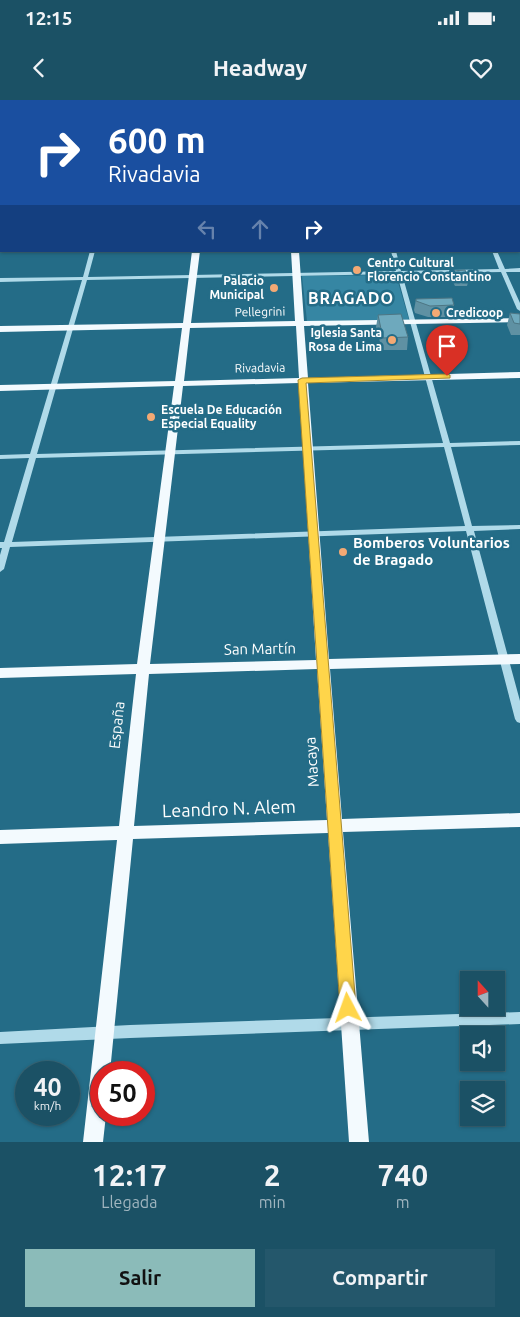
<!DOCTYPE html>
<html lang="es">
<head>
<meta charset="utf-8">
<style>
	body { margin:0; font-family:Ubuntu,sans-serif; background:#24576b; color:#f1f3f6; height:100vh; display:flex; flex-direction:column; font-size:19px; white-space:nowrap }
	* { box-sizing:border-box; margin:0 }
	p { font-size:16px; color:#a0b5bf }
	.icon { flex:none; width:28px; height:28px; fill:none; stroke:currentColor; stroke-width:2; stroke-linecap:round; stroke-linejoin:round }
	.map { position:relative; height:1042px; overflow:hidden }
	.drawer { display:flex; flex-direction:column; background:#1b5165; flex:1 }
	.drawer>* { flex:none }
	.banner { position:absolute; left:0px; top:0px; width:520px; height:152px; box-shadow:0 1px 4px #0004,0 0 0 1px #396879; background:#1a4fa0; color:#fff; overflow:hidden }
	.needle { width:32px; rotate:339deg }
	.controls { position:absolute; left:460px; top:871px; display:grid; gap:10px }
	.controls a { display:grid; place-items:center; width:45px; height:45px; border-radius:0px; background:#1b5165; box-shadow:0 1px 4px #0004,0 0 0 1px #396879; font-size:25px }
	.speed { position:absolute; left:15px; top:961px; display:flex; gap:10px; font-size:25px; font-weight:700; text-align:center }
	.speed>* { display:grid; place-content:center; width:65px; height:65px; border-radius:50%; background:#1b5165; box-shadow:0 1px 4px #0004,0 0 0 1px #396879; line-height:1 }
	.speed small { font-size:12px; font-weight:400 }
	.speed .limit { border:8px solid #d22; background:#fff; color:#111 }
	.pin { position:absolute; display:grid; place-items:center; width:42px; height:42px; color:#fff; margin:-51px -21px; border-radius:50% 50% 50% 0; rotate:-45deg; box-shadow:0 0 5px #0007 }
	.pin .icon { rotate:45deg }
	.me { position:absolute; width:55px; margin:-28px; rotate:356deg; stroke-linejoin:round; filter:drop-shadow(0 0 4px #0008) }
	.turn { display:flex; align-items:center; gap:18px; height:105px; padding:0 25px; font-size:22px }
	.turn .icon { width:65px; height:65px; stroke-width:2.5 }
	.turn b { display:block; font-size:35px; line-height:42px }
	.lanes { display:flex; align-items:center; height:48px; padding:0 25px; background:#0003; justify-content:center; gap:25px; direction:ltr }
	.lanes .off { opacity:.35 }
	.eta { display:flex; justify-content:space-evenly; align-items:center; height:85px; text-align:center }
	.eta b { font-size:30px; font-weight:700; line-height:35px }
	.button { display:flex; gap:10px; margin-top:auto; padding:10px 25px }
	.button a { flex:1; height:58px; border-radius:0px; background:#8bbbb9; color:#111; font-size:20px; font-weight:700; line-height:58px; text-align:center }
	.button a+a { background:#24576b; color:#f1f3f6 }
	.status { display:flex; justify-content:space-between; align-items:center; height:35px; padding:0 25px; background:#1b5165; direction:ltr }
	.status svg { height:14px; fill:currentColor }
	header { display:flex; justify-content:space-between; align-items:center; height:65px; padding:0 25px; background:#1b5165; font-size:22px; font-weight:700 }
	.map>svg:first-child { display:block }
</style>
</head>
<body>
<div class="status"><b>12:15</b><svg viewBox="0 0 49 12"><path d="M0 12V9h3v3zM5 12V6h3v6zM10 12V3h3v9zM15 12V0h3v12zM26 1h20v11H26zM47 4h2v5h-2z"/></svg></div>
<header><svg class="icon" aria-label="back" viewBox="0 0 24 24"><path d="M15 5l-7 7 7 7"/></svg>Headway<svg class="icon" aria-label="heart" viewBox="0 0 24 24"><path d="M12 20l-8-8c-3-5 5-10 8-4 3-6 11-1 8 4z"/></svg></header>
<div class="map">
<svg width="520" height="1042" viewBox="0 0 520 1042">
	<rect width="100%" height="100%" fill="#246c87"/>
	<path fill="#3686a3" d="M396 175 409 220 307 221 302 176Z"/>
	<g fill="none" stroke-linecap="round" stroke-linejoin="round">
		<path stroke="#6696a8" stroke-width="10" d="M96 1 98 0"/>
		<path fill="#b0dae9" fill-rule="evenodd" d="M421 0H425L426 1H422Z
			M499 0H503V1H499Z
			M519 14H520V16H519Z
			M519 28H520V33H519Z
			M519 37H520V39H519Z
			M519 64H520V66H519Z
			M0 72H1V74H0Z
			M519 94H520V96H519Z
			M0 104H1V106H0Z
			M519 128H520V130H519Z
			M1 142V147L0 148V143Z
			M90 151H95L88 177 396 171 391 151H396L401 171 499 169 492 151H497L505 169 520 168V172H506L520 203V211L517 209 501 172 402 174 450 343 520 341V345L451 347 472 426 520 425V429L474 431 520 601V623L517 622 515 619 466 431 10 447 4 469 0 472V455L2 448H0V442H4L29 358 0 359V355L30 354 82 180 0 182V178L83 177ZM397 174 443 343 37 354 87 180ZM444 347 465 426 12 442 36 358Z
			M520 912V924L130 938 0 944V932L130 925Z"/>
		<path fill="#f3fafe" fill-rule="evenodd" d="M192 151H200L191 223 295 221 291 151H299L304 221 520 218V222L304 226 308 278 520 272V278L308 283 329 559 520 554V564L330 569 342 719 520 713V727L343 732 369 1042H349L328 733 133 739 110 972H101V1015H106L103 1042H83L117 740 0 744V730L119 726 136 574 0 578V568L137 564 174 286 0 291V285L175 281 182 228 0 232V226L183 223ZM296 226 299 278 184 281 190 228ZM299 283 316 560 150 564 183 286ZM317 569 327 720 134 726 149 574Z"/>
	</g>
	<path fill="#5f91a3" d="M452 171 469 179 467 186H455L451 178Z
		M416 199 454 205 453 217H428L415 213 414 210Z
		M510 213 520 214V235H511L507 225Z
		M378 215 408 237 407 250H382L376 227Z"/>
	<path fill="#6ea9bd" stroke="#4d7684" d="M465 170 469 179H456L452 171Z
		M452 198 454 205 430 206 416 201V199Z
		M510 213 520 214V224L514 223Z
		M401 214 408 237 383 238 378 215Z"/>
	<path fill="#ffd54a" stroke="#a68a30" d="M447 274 450 275V278L306 283 356 908 354 913 348 916 342 913 340 908 298 280 302 278Z"/>
	<g fill="#f3a974" stroke="#246c87" stroke-width="2">
		<circle cx="357" cy="170" r="5"/>
		<circle cx="274" cy="188" r="5"/>
		<circle cx="436" cy="213" r="5"/>
		<circle cx="392" cy="240" r="5"/>
		<circle cx="151" cy="317" r="5"/>
		<circle cx="343" cy="452" r="5"/>
	</g>
	<g text-anchor="middle" stroke-width="5" stroke-linejoin="round" paint-order="stroke">
		<g font-size="12" font-weight="bold" fill="#fff" stroke="#246c87" text-anchor="start">
			<text x="367" y="167">Centro Cultural<tspan x="367" dy="14">Florencio Constantino</tspan></text>
			<text x="264" y="185" text-anchor="end">Palacio<tspan x="264" dy="14">Municipal</tspan></text>
			<text x="446" y="217">Credicoop</text>
			<text x="382" y="237" text-anchor="end">Iglesia Santa<tspan x="382" dy="14">Rosa de Lima</tspan></text>
			<text x="161" y="314">Escuela De Educación<tspan x="161" dy="14">Especial Equality</tspan></text>
		</g>
		<g font-size="12" fill="#fff" stroke="#246c87">
			<text transform="translate(260 212) rotate(-1)" y="4">Pellegrini</text>
			<text transform="translate(260 268) rotate(-1)" y="4">Rivadavia</text>
		</g>
		<g font-size="15" font-weight="bold" fill="#fff" stroke="#246c87" text-anchor="start">
			<text x="353" y="448">Bomberos Voluntarios<tspan x="353" dy="17">de Bragado</tspan></text>
		</g>
		<g font-size="15" fill="#fff" stroke="#246c87">
			<text transform="translate(260 549) rotate(-1)" y="5">San Martín</text>
			<text transform="translate(117 625) rotate(-84)" y="5">España</text>
			<text transform="translate(312 662) rotate(-94)" y="5">Macaya</text>
		</g>
		<g font-size="16" font-weight="bold" letter-spacing="1" fill="#fff" stroke="#246c87">
			<text x="351" y="204">BRAGADO</text>
		</g>
		<g font-size="18" fill="#fff" stroke="#246c87">
			<text transform="translate(229 709) rotate(-2)" y="6">Leandro N. Alem</text>
		</g>
	</g>
</svg>
<div class="controls">
<a><svg class="needle" viewBox="-14 -14 28 28"><path d="M0-13l5 13h-10z" fill="#e53935"/><path d="M0 13l5-13h-10z" fill="#a0b5bf"/></svg></a>
<a><svg class="icon" aria-label="sound" viewBox="0 0 24 24"><path d="M4 9h4l5-4v14l-5-4H4zM17 9q2 3 0 6"/></svg></a>
<a><svg class="icon" aria-label="layers" viewBox="0 0 24 24"><path d="M12 4l9 5-9 5-9-5zM3 14l9 5 9-5"/></svg></a>
</div>
<div class="speed"><div>40<small>km/h</small></div><div class="limit">50</div></div>
<div class="pin" style="left:447px;top:276px;background:#d93025"><svg class="icon" aria-label="arrive" viewBox="0 0 24 24"><path d="M6 21V4h12l-3 4 3 4H6"/></svg></div>
<svg class="me" style="left:348px;top:908px" viewBox="-20 -20 40 40"><path d="M0-17L14 15 0 8-14 15z" fill="#ffd54a" stroke="#fff" stroke-width="4"/></svg>
<div class="banner">
<div class="turn"><svg class="icon" aria-label="right" viewBox="0 0 24 24"><path d="M7 20v-9h11M14 6l5 5-5 5"/></svg><div><b>600 m</b>Rivadavia</div></div>
<div class="lanes"><svg class="icon off" aria-label="left" viewBox="0 0 24 24"><path d="M17 20v-9H6M10 6l-5 5 5 5"/></svg><svg class="icon off" aria-label="ahead" viewBox="0 0 24 24"><path d="M12 20V5M6 11l6-6 6 6"/></svg><svg class="icon" aria-label="right" viewBox="0 0 24 24"><path d="M7 20v-9h11M14 6l5 5-5 5"/></svg></div>
</div>
</div>
<section class="drawer">
<div class="eta">
<div><b>12:17</b><p>Llegada</p></div>
<div><b>2</b><p>min</p></div>
<div><b>740</b><p>m</p></div>
</div>
<div class="button"><a>Salir</a><a>Compartir</a></div>
</section>
</body>
</html>
